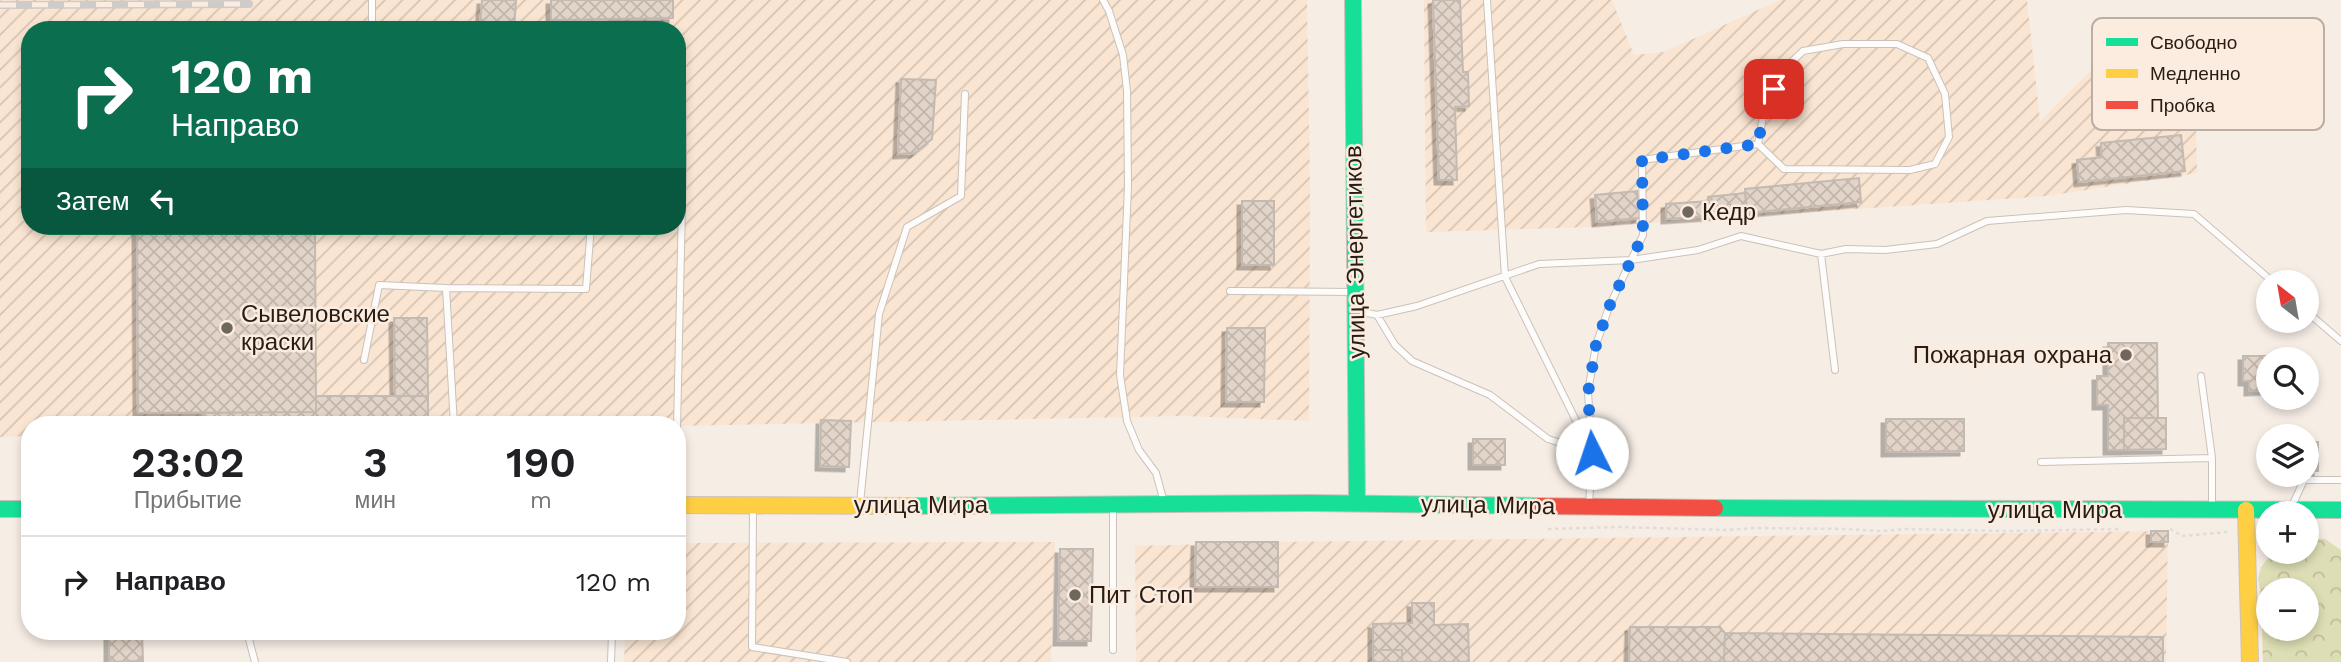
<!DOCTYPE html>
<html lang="ru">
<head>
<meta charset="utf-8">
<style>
	body { margin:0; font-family:"Work Sans",sans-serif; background:#f6f6f6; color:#202124; height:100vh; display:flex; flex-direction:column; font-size:26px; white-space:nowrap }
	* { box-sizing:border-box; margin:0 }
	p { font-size:23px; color:#757577 }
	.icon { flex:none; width:38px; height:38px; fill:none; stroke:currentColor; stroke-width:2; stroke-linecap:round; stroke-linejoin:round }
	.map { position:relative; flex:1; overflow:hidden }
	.drawer { position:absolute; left:21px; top:416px; width:665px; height:224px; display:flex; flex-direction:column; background:#fff; border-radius:28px; box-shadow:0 4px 10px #0003 }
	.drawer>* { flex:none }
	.top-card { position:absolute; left:21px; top:21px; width:665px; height:214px; border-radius:28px; box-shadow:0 4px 10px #0003; background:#0b6e4f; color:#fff; overflow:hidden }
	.needle { width:46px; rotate:329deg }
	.fabs { position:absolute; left:2256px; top:270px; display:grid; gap:14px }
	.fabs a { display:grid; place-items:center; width:63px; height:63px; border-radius:50%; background:#fff; box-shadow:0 4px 10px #0003; font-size:35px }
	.pin { position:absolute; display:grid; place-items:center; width:60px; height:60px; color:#fff; margin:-30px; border-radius:14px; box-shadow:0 4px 10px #0006 }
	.me { position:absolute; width:77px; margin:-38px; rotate:356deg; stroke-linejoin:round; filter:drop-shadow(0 0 5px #0008) }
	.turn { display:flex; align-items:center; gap:24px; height:147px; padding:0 35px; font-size:32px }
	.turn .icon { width:91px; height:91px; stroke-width:2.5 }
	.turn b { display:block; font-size:49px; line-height:60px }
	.then { display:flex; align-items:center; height:66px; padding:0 35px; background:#0003; gap:14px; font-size:26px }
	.eta { display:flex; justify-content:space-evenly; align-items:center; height:119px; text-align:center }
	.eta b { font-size:42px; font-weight:600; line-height:49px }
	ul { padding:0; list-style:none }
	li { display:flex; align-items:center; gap:21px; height:91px; padding:0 35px; border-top:2px solid #e0e0e0 }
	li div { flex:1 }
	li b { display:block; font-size:26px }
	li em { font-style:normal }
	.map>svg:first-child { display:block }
</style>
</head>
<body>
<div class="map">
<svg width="2341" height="662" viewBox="0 0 2341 662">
	<defs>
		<pattern id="industrial-furrows" width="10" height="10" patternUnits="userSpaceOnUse" patternTransform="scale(1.75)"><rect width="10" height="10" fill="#fae5d2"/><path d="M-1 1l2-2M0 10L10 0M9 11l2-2" fill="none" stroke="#d6c4b3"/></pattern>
		<pattern id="forest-crowns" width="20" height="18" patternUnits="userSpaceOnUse" patternTransform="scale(1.75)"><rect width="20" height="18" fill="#dddeb5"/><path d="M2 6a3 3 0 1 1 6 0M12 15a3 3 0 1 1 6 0" fill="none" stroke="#bebe9b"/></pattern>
		<pattern id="building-cross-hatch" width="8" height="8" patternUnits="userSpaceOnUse" patternTransform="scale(1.75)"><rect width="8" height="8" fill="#e2d4c8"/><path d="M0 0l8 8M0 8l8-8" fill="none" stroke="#c2b6ab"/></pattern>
		<filter id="shadow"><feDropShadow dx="-4.5" dy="4.5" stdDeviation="0" flood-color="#0004"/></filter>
	</defs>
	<rect width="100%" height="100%" fill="#f6ede5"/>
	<path fill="url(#industrial-furrows)" fill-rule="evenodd" d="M0 0H1307L1310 185 1309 421 1183 416 677 426 30 425V436L0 437ZM30 30H677V226H30Z
		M1424 0H1612L1634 55 1664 52 1780 0H2027L2040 121 2108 53 2160 48 2177 126 2196 128 2197 173 2047 196 1590 227 1426 232Z
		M2168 531 2166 662H1136L1135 546 1278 542Z
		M1055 542 1051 662H624L625 632H677V543Z"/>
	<path fill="url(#forest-crowns)" fill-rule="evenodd" d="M2325 539 2341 550V662H2263L2261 596 2258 579 2261 567 2274 551H2306L2307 540ZM2268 590H2306V628H2268Z"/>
	<path fill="url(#building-cross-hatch)" stroke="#c3bab2" stroke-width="2" filter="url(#shadow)" d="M482 0H516L514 30 480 28Z
		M551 0H673V18L551 20Z
		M1433 0H1460L1463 72H1468L1469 106 1455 107 1457 180H1439Z
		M901 79 936 80 932 139 915 153 898 154Z
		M2181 135 2185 171 2079 182 2077 160 2102 157 2101 143Z
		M1859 178 1861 202 1747 213 1745 189Z
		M1637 191 1640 218 1597 222 1595 195Z
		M1745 193 1747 213 1710 216 1708 197Z
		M1242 201H1274V265H1242Z
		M1709 201 1710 216 1666 219V204Z
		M137 226H315L316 412 138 413Z
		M394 318H427L428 396H395Z
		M1227 328H1265L1264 402H1226Z
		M2108 343H2157L2158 418H2124V450H2108V405H2097V376H2108Z
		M2243 356H2271V359H2268V390L2249 391V381H2243Z
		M316 396H428V425H203V413L316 412Z
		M2124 418H2166V449L2124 450Z
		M1886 419H1964V451L1886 452Z
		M821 420 851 421 849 467 820 466Z
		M1473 439H1505V465H1473Z
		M2306 442H2318V471H2306Z
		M2151 531H2168V542H2151Z
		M1196 542H1278V587H1195Z
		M1060 549H1093L1091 641H1058Z
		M1412 603H1434V625L1468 624 1469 662H1402V650H1373V624L1412 623Z
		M1630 627H1720L1725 633 1724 662H1629Z
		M109 632H142L143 661 109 662Z
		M1725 633 2163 637V662H1724Z
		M1373 650H1402V662H1373Z"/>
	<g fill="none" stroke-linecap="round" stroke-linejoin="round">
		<g stroke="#cac2ba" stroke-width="8">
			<path id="lane" d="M372 0V30
				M1103 0 1109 11 1123 55 1127 91 1128 186 1120 375 1127 421 1139 450 1156 473 1164 502
				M1487 0 1505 277 1590 449
				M677 64 682 75 683 159 677 428
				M1821 254 1835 370
				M446 288 586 289 591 226
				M1230 291 1354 292
				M1358 311 1377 315 1417 306 1539 264 1631 260 1698 250 1741 236 1821 254 1846 249 1885 250 1937 244 1987 221 2126 210 2194 214 2273 282
				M2306 311 2341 341
				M1377 315 1395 345 1412 361 1490 395 1548 439 1592 453
				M364 360 379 285 446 288 454 425
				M2201 376 2212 458V508
				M2041 462 2212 458
				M860 503 879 314 907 227 961 196 965 94
				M1589 505 1592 453 1588 392 1596 345 1609 307 1643 235 1642 160 1758 144 1765 106 1782 71 1803 51 1843 44H1897L1928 58 1945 94 1949 137 1935 164 1910 170 1784 169 1758 144
				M2291 508 2304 480H2341
				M753 510 752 647 847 662
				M247 632 255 662
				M1113 650V506
				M611 662 612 632"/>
		</g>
		<g stroke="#cac2ba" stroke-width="18">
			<path id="fast" d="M1353 0 1357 503
				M909 506 1310 503 1537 506
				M1715 508 2341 510
				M0 509H30"/>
		</g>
		<g stroke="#cac2ba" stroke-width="18">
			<path id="slow" d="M677 505 909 506
				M2246 510 2250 662"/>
		</g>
		<g stroke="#cac2ba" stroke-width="18">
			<path id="jam" d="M1537 506 1715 508"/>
		</g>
		<path stroke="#dfdcd9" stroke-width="2.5" stroke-dasharray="3.5 3.5" stroke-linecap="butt" d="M1548 529 1618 527 1728 530 1756 528 1848 529 1880 531 1906 529 2006 531 2121 529
			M2170 529 2182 536 2228 532"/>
		<use href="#lane" stroke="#fefcfb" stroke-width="6"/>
		<use href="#fast" stroke="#16e098" stroke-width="16"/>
		<use href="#slow" stroke="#ffcf43" stroke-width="16"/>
		<use href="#jam" stroke="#f24e42" stroke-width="16"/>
		<g stroke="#cecbc9" stroke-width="8">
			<path id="rail" d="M0 5 249 4"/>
		</g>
		<use href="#rail" stroke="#fcecdf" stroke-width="5" stroke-dasharray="16" stroke-linecap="butt"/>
	</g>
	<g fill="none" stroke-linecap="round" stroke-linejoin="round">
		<path stroke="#1a73e8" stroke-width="12" stroke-dasharray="0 21.6" d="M1592 453 1588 393 1596 345 1609 307 1643 235 1642 160 1758 144 1765 106 1774 89"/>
	</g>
	<g fill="#6f665e" stroke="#fcecdf" stroke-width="2.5">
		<circle cx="1688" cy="212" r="7"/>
		<circle cx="227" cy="328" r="7"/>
		<circle cx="2126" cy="355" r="7"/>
		<circle cx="1075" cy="595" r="7"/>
	</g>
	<g text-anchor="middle" stroke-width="5" stroke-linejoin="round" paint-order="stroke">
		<g font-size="24" fill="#271d15" stroke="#fcecdf" text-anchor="start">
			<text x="1702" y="220">Кедр</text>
			<text x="241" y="322">Сывеловские<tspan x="241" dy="28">краски</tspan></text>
			<text x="2112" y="363" text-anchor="end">Пожарная охрана</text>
			<text x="1089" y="603">Пит Стоп</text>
		</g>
		<g font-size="24" fill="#271d15" stroke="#fcecdf">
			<text transform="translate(1355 252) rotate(-91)" y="8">улица Энергетиков</text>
			<text x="921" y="513">улица Мира</text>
			<text transform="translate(1488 505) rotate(1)" y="8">улица Мира</text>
			<text x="2055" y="518">улица Мира</text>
		</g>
	</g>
	<rect x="2092" y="18" width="232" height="112" rx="10" fill="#fcecdf" stroke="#bcaea2" stroke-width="2"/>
	<rect x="2106" y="38" width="32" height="8" fill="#16e098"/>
	<rect x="2106" y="69" width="32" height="9" fill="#ffcf43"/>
	<rect x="2106" y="101" width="32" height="8" fill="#f24e42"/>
	<g font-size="19" fill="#271d15">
		<text x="2150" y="49">Свободно</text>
		<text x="2150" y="80">Медленно</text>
		<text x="2150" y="112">Пробка</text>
	</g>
</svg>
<div class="fabs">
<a><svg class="needle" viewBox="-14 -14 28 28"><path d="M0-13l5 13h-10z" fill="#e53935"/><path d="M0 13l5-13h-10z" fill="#757577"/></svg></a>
<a><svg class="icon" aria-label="search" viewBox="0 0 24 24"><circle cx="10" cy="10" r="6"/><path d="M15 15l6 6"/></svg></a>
<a><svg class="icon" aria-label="layers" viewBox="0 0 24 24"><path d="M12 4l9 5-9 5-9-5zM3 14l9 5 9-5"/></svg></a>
<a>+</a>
<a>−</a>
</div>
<div class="pin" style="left:1774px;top:89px;background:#d93025"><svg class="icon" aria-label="arrive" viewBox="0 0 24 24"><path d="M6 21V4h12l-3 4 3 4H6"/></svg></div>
<svg class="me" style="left:1592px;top:453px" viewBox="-20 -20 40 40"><circle r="19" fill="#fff"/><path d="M0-13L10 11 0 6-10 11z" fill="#1a73e8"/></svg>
<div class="top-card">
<div class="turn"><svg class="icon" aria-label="right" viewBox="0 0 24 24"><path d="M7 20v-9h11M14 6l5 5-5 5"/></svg><div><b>120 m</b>Направо</div></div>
<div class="then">Затем<svg class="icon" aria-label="left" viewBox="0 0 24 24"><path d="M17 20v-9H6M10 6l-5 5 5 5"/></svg></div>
</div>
<section class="drawer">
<div class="eta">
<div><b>23:02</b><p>Прибытие</p></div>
<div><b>3</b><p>мин</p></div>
<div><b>190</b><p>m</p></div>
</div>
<ul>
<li><svg class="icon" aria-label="right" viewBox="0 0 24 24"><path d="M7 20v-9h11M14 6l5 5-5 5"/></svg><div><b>Направо</b></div><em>120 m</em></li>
</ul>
</section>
</div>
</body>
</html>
